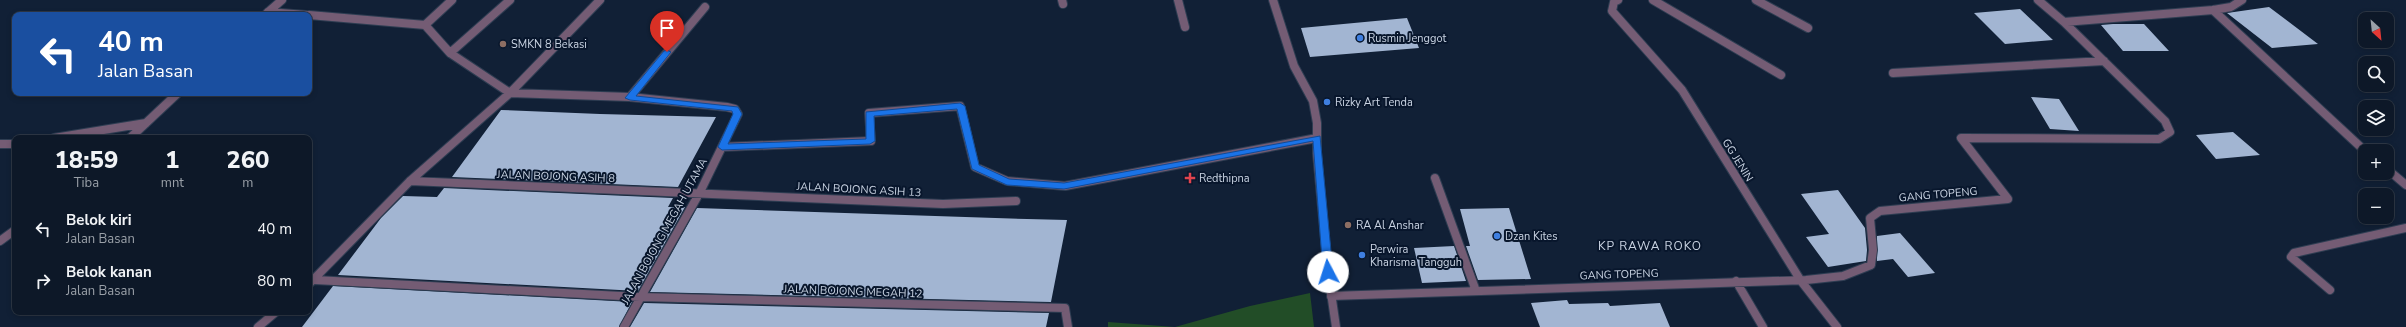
<!DOCTYPE html>
<html lang="id">
<head>
<meta charset="utf-8">
<style>
	body { margin:0; font-family:"Nunito Sans",sans-serif; background:#1b2534; color:#f1f3f6; height:100vh; display:flex; flex-direction:column; font-size:15px; white-space:nowrap }
	* { box-sizing:border-box; margin:0 }
	p { font-size:13px; color:#9aa0a8 }
	.icon { flex:none; width:22px; height:22px; fill:none; stroke:currentColor; stroke-width:2; stroke-linecap:round; stroke-linejoin:round }
	.map { position:relative; flex:1; overflow:hidden }
	.details { position:absolute; left:12px; top:135px; width:300px; height:180px; display:flex; flex-direction:column; background:#0d1828; border-radius:8px; box-shadow:0 2px 6px #0003,0 0 0 1px #2d3745 }
	.details>* { flex:none }
	.banner { position:absolute; left:12px; top:12px; width:300px; height:84px; border-radius:8px; box-shadow:0 2px 6px #0003,0 0 0 1px #2d3745; background:#1a4fa0; color:#fff; overflow:hidden }
	.needle { width:26px; rotate:153deg }
	.tools { position:absolute; left:2358px; top:12px; display:grid; gap:8px }
	.tools a { display:grid; place-items:center; width:36px; height:36px; border-radius:8px; background:#0d1828; box-shadow:0 2px 6px #0003,0 0 0 1px #2d3745; font-size:20px }
	.pin { position:absolute; display:grid; place-items:center; width:34px; height:34px; color:#fff; margin:-41px -17px; border-radius:50% 50% 50% 0; rotate:-45deg; box-shadow:0 0 4px #0007 }
	.pin .icon { rotate:45deg }
	.me { position:absolute; width:44px; margin:-22px; rotate:355deg; stroke-linejoin:round; filter:drop-shadow(0 0 3px #0008) }
	.turn { display:flex; align-items:center; gap:14px; height:84px; padding:0 20px; font-size:18px }
	.turn .icon { width:52px; height:52px; stroke-width:2.5 }
	.turn b { display:block; font-size:28px; line-height:34px }
	.eta { display:flex; justify-content:space-evenly; align-items:center; height:68px; text-align:center }
	.eta b { font-size:24px; font-weight:800; line-height:28px }
	ul { padding:0; list-style:none }
	li { display:flex; align-items:center; gap:12px; height:52px; padding:0 20px }
	li div { flex:1 }
	li b { display:block; font-size:15px }
	li em { font-style:normal }
	.map>svg:first-child { display:block }
</style>
</head>
<body>
<div class="map">
<svg width="2406" height="327" viewBox="0 0 2406 327">
	<rect width="100%" height="100%" fill="#112036"/>
	<path fill="#224d27" d="M1310 293 1314 327H1108V322L1175 327 1250 306Z"/>
	<path fill="#a2b5d2" d="M2269 7 2318 44 2272 48 2227 13Z
		M2020 9 2053 40 2005 44 1974 13Z
		M1407 18 1419 48 1310 57 1301 28Z
		M2113 24H2144L2169 51H2123L2101 25Z
		M2031 97 2059 99 2079 131 2050 129Z
		M501 110 600 114 716 117 678 187 452 177Z
		M2233 132 2260 155 2216 159 2196 135Z
		M444 188 673 198 668 207H685L638 291 338 275 381 218 403 196 437 197Z
		M1838 190 1865 228 1867 250 1866 261 1828 267 1806 237 1829 234 1801 194Z
		M697 208 1027 219 1067 220 1051 302 650 292Z
		M1509 208 1531 279 1478 280 1466 246H1470L1460 209Z
		M1900 233 1935 273 1908 277 1893 259 1877 261V236Z
		M1454 246 1466 281 1422 283 1414 248Z
		M333 286 632 302 619 327H302Z
		M1567 300 1569 304 1608 303 1610 306 1660 303 1670 327H1540L1531 303Z
		M644 303 1049 313 1046 327H630Z"/>
	<g fill="none" stroke-linecap="round" stroke-linejoin="round">
		<g stroke="#2e3d52" stroke-width="10">
			<path id="service" d="M1062 0 1063 4
				M1178 0 1185 27
				M425 25 452 0"/>
		</g>
		<g stroke="#2e3d52" stroke-width="10">
			<path id="minor" d="M1618 0 1614 2 1612 11 1682 90 1801 281 1837 327
				M1653 0 1781 75
				M1756 0 1808 28
				M2038 0 2064 22
				M2213 10 2365 151
				M268 12 306 15
				M267 13 282 0
				M309 15 425 25 450 53 510 93
				M450 53 510 0
				M1893 73 2104 61
				M510 93 630 97 727 107 735 109 738 114 700 192 624 327
				M630 97 705 7
				M54 138 146 123
				M130 138 178 93
				M0 144H15
				M722 147 871 141 869 113 960 106 975 167 1007 181 1065 186 1317 138
				M2387 169 2406 185
				M1435 178 1476 291
				M410 181 943 204 1016 201
				M0 241 15 230
				M315 280 640 297 1065 308 1068 327
				M1736 281 1763 327
				M309 284 410 181 510 93 600 0
				M2330 290 2291 257 2294 253 2406 228
				M1331 296 1806 280 1843 276 1871 265 1873 250 1870 218 1880 211 2008 199 1961 138 2159 139 2170 132 2165 121 2064 22 2213 10 2231 7 2242 0
				M258 327 276 312"/>
		</g>
		<g stroke="#2e3d52" stroke-width="10">
			<path id="tertiary" d="M1273 0 1294 66 1313 101 1317 123V153L1328 272 1336 327"/>
		</g>
		<use href="#service" stroke="#745c74" stroke-width="8"/>
		<use href="#minor" stroke="#745c74" stroke-width="8"/>
		<use href="#tertiary" stroke="#745c74" stroke-width="8"/>
	</g>
	<path fill="#1a73e8" stroke="#114b97" d="M667 50 671 52 636 96 738 107 742 114 728 144 866 139V112L960 103 965 106 979 165 1009 179 1064 183 1320 136 1333 272 1328 275 1323 272 1313 141 1064 189 1007 185 972 169 957 109 874 116 875 141 870 144 722 150 718 147 733 114 732 111 630 100 625 98 664 51Z"/>
	<g fill="#3f7fe0" stroke="#08162c" stroke-width="1.5">
		<circle cx="1360" cy="38" r="4"/>
		<circle cx="1327" cy="102" r="4"/>
		<circle cx="1497" cy="236" r="4"/>
		<circle cx="1362" cy="255" r="4"/>
	</g>
	<g fill="#8d6e63" stroke="#08162c" stroke-width="1.5">
		<circle cx="503" cy="44" r="4"/>
		<circle cx="1348" cy="225" r="4"/>
	</g>
	<path fill="#e0444e" stroke="#08162c" stroke-width="1.5" d="M1188 172h4v4h4v4h-4v4h-4v-4h-4v-4h4z"/>
	<g text-anchor="middle" stroke-width="4" stroke-linejoin="round" paint-order="stroke">
		<g font-size="11" fill="#c9d3e2" stroke="#08162c" text-anchor="start">
			<text x="1368" y="42">Rusmin Jenggot</text>
			<text x="511" y="48">SMKN 8 Bekasi</text>
			<text x="1335" y="106">Rizky Art Tenda</text>
			<text x="1199" y="182">Redthipna</text>
			<text x="1356" y="229">RA Al Anshar</text>
			<text x="1505" y="240">Dzan Kites</text>
			<text x="1370" y="253">Perwira<tspan x="1370" dy="13">Kharisma Tangguh</tspan></text>
		</g>
		<g font-size="11" fill="#c9d3e2" stroke="#08162c">
			<text transform="translate(1738 160) rotate(58)" y="4">GG JENIN</text>
			<text transform="translate(556 176) rotate(2)" y="4">JALAN BOJONG ASIH 8</text>
			<text transform="translate(859 189) rotate(3)" y="4">JALAN BOJONG ASIH 13</text>
			<text transform="translate(1938 194) rotate(-5)" y="4">GANG TOPENG</text>
			<text transform="translate(664 231) rotate(-61)" y="4">JALAN BOJONG MEGAH UTAMA</text>
			<text transform="translate(1619 274) rotate(-2)" y="4">GANG TOPENG</text>
			<text transform="translate(853 291) rotate(2)" y="4">JALAN BOJONG MEGAH 12</text>
		</g>
		<g font-size="12" letter-spacing="1" fill="#c9d3e2" stroke="#08162c">
			<text x="1650" y="250">KP RAWA ROKO</text>
		</g>
	</g>
</svg>
<div class="tools">
<a><svg class="needle" viewBox="-14 -14 28 28"><path d="M0-13l5 13h-10z" fill="#e53935"/><path d="M0 13l5-13h-10z" fill="#9aa0a8"/></svg></a>
<a><svg class="icon" aria-label="search" viewBox="0 0 24 24"><circle cx="10" cy="10" r="6"/><path d="M15 15l6 6"/></svg></a>
<a><svg class="icon" aria-label="layers" viewBox="0 0 24 24"><path d="M12 4l9 5-9 5-9-5zM3 14l9 5 9-5"/></svg></a>
<a>+</a>
<a>−</a>
</div>
<div class="pin" style="left:667px;top:52px;background:#d93025"><svg class="icon" aria-label="arrive" viewBox="0 0 24 24"><path d="M6 21V4h12l-3 4 3 4H6"/></svg></div>
<svg class="me" style="left:1328px;top:272px" viewBox="-20 -20 40 40"><circle r="19" fill="#fff"/><path d="M0-13L10 11 0 6-10 11z" fill="#1a73e8"/></svg>
<div class="banner">
<div class="turn"><svg class="icon" aria-label="left" viewBox="0 0 24 24"><path d="M17 20v-9H6M10 6l-5 5 5 5"/></svg><div><b>40 m</b>Jalan Basan</div></div>
</div>
<section class="details">
<div class="eta">
<div><b>18:59</b><p>Tiba</p></div>
<div><b>1</b><p>mnt</p></div>
<div><b>260</b><p>m</p></div>
</div>
<ul>
<li><svg class="icon" aria-label="left" viewBox="0 0 24 24"><path d="M17 20v-9H6M10 6l-5 5 5 5"/></svg><div><b>Belok kiri</b><p>Jalan Basan</p></div><em>40 m</em></li>
<li><svg class="icon" aria-label="right" viewBox="0 0 24 24"><path d="M7 20v-9h11M14 6l5 5-5 5"/></svg><div><b>Belok kanan</b><p>Jalan Basan</p></div><em>80 m</em></li>
</ul>
</section>
</div>
</body>
</html>
